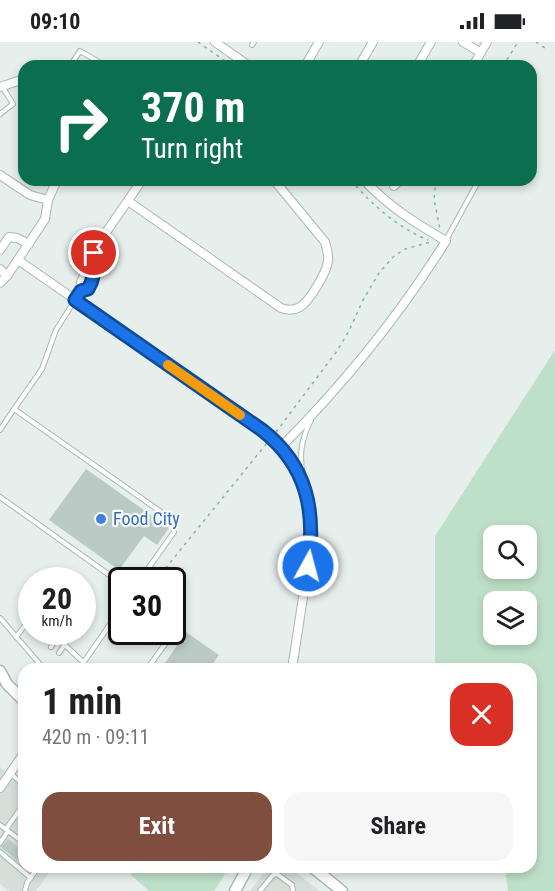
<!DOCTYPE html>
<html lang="en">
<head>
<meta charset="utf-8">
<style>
	body { margin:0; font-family:"Roboto Condensed",sans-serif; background:#f6f6f6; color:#202124; height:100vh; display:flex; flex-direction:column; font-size:22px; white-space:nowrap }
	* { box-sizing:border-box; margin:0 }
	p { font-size:20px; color:#757577 }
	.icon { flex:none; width:33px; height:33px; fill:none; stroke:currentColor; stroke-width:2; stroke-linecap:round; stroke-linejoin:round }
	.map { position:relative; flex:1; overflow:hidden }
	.details { position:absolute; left:18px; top:621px; width:519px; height:210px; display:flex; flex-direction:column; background:#fff; border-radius:18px; box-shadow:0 3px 9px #0003 }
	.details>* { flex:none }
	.banner { position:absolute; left:18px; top:18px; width:519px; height:126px; border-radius:18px; box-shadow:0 3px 9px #0003; background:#0b6e4f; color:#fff; overflow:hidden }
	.controls { position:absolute; left:483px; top:483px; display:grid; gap:12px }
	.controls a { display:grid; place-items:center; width:54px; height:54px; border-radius:12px; background:#fff; box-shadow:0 3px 9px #0003; font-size:30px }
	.speed { position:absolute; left:18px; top:525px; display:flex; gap:12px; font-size:30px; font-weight:700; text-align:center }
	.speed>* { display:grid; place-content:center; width:78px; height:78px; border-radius:50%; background:#fff; box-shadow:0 3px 9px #0003; line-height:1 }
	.speed small { font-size:15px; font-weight:400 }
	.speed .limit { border:3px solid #111; border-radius:9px; background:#fff; color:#111 }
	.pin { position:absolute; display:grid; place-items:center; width:51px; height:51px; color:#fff; margin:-26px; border:3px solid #fff; border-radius:50%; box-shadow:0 2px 6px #0007 }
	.me { position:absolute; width:66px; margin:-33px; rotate:7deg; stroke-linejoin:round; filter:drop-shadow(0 0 4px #0008) }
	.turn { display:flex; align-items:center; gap:21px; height:126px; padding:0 24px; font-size:27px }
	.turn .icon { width:78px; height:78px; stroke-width:2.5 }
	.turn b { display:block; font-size:42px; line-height:51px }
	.round { display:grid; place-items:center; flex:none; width:63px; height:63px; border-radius:18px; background:#f6f6f6 }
	.headline { display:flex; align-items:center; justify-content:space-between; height:102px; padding:0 24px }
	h1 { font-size:36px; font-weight:700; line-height:45px }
	.button { display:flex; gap:12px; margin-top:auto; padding:12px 24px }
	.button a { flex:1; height:69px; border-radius:18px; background:#7f4e3f; color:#fff; font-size:24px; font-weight:700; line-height:69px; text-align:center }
	.button a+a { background:#f6f6f6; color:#202124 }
	.status { display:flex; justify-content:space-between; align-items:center; height:42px; padding:0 30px; background:#fff; direction:ltr }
	.status svg { height:16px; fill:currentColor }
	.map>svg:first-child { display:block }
</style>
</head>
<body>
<div class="status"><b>09:10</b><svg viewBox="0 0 49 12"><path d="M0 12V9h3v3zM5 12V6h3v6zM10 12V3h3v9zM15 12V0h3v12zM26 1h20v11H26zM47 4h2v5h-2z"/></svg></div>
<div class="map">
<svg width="555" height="849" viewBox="0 0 555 849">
	<rect width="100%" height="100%" fill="#e6efeb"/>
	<path fill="#d4dfda" d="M0 725 5 729 24 736V825H53L36 849H9L0 842Z
		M291 826 319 849H250L263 832Z"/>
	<path fill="#bfe0c8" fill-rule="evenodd" d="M555 308V849H508L505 825H531V627H435V494ZM494 494H526V526H494ZM494 560H526V592H494Z
		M137 825H226L225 832 214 849H149L130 832Z"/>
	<path fill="#bbcac4" d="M86 427 169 486 157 503 144 494 119 528 49 478Z
		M186 590 219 613 209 627H161Z
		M8 797 19 806 20 811 24 812V824L1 805Z"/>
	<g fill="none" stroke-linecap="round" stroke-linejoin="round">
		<g stroke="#a8b8b2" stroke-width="6">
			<path id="lane" d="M252 3 254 0
				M70 24 80 9 106 24
				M531 37 534 34
				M0 72 13 62 3 46
				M446 198 479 138
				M75 258 56 288 42 327 14 367 174 479V490L140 538
				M0 388 14 367
				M303 434C299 413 301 398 311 378
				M0 455 122 542
				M0 576 44 627
				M51 590 83 620
				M16 595 32 574
				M51 605 57 595
				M59 611 65 602
				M128 624 133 627
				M48 627 50 624
				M79 627 122 565
				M147 627 181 580 172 574
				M11 732 24 743
				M0 783 8 789 0 801
				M6 787 24 762
				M8 789 24 801
				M22 808 24 806
				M0 810 31 836
				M25 849 27 841 38 825
				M260 849 273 833 277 832 292 843 293 849"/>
		</g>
		<g stroke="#a8b8b2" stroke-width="10">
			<path id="street" d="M215 0 249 24
				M463 0 480 10
				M305 24 319 0
				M359 24 373 0
				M417 24 431 0
				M473 24 487 0
				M0 45 24 37
				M0 133 30 153 48 158
				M394 144 400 138
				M128 159 281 266C288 268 293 269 300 265 309 260 327 230 328 219 329 213 327 207 325 200L274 138
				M0 208 9 195 17 196 29 202
				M18 218 263 388C301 419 312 455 311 503L292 627
				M93 224 96 205 142 138
				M0 227 7 234
				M0 241 7 234 45 177 48 158 57 138
				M75 258 81 249 88 247C93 239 95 233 93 224 86 227 78 242 81 249
				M281 405C344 342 399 274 446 199 414 180 389 165 364 138
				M0 746 24 711"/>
		</g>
		<g stroke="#a4bbb3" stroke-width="13">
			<path id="secondary" d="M0 629 7 642 24 659
				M312 825 342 849
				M235 849 248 825"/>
		</g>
		<path stroke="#86b3a5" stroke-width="1.5" stroke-dasharray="3 4.5" stroke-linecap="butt" d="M198 0 232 24
			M536 0 545 6
			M503 24 518 0
			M351 138C372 163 397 185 428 198
			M436 138 434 157 440 187
			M276 390 337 309 349 289 363 258 379 231 393 215 405 207 431 200
			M156 538 267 401"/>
		<use href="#lane" stroke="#fff" stroke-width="4"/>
		<use href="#street" stroke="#fff" stroke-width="8"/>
		<use href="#secondary" stroke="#fff" stroke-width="10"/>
	</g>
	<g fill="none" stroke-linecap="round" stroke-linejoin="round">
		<g stroke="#114b97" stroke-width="15">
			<path id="route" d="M94 211C93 225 96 234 88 247L81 249 75 258 262 388C308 424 316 470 308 524"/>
		</g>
		<use href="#route" stroke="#1a73e8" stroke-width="10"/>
		<path stroke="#f59e0b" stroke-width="10" d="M168 323 240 373"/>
	</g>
	<circle fill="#3f7fe0" stroke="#f7fbf9" stroke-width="2" cx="101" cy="477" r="6"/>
	<g text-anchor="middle" stroke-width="4.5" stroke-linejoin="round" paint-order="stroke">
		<g font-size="18" fill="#366cbe" stroke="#f7fbf9" text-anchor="start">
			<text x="113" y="483">Food City</text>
		</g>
	</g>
</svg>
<div class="controls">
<a><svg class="icon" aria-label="search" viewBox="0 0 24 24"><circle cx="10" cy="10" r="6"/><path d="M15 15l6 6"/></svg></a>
<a><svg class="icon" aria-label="layers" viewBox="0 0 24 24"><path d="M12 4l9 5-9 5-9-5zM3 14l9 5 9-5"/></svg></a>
</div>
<div class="speed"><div>20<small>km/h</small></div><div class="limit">30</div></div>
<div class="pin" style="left:94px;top:211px;background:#d93025"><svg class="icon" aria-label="arrive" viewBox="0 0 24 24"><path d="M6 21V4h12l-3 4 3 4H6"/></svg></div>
<svg class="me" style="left:308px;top:524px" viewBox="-20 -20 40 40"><circle r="17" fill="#1a73e8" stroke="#fff" stroke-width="3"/><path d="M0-11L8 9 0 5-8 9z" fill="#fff"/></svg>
<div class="banner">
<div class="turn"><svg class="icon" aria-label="right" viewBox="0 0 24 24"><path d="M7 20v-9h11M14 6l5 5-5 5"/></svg><div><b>370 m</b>Turn right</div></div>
</div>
<section class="details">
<div class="headline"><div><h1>1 min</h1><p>420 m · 09:11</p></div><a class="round" style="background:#d93025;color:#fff"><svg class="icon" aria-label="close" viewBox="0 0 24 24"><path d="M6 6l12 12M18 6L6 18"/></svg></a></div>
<div class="button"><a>Exit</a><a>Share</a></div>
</section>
</div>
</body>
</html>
